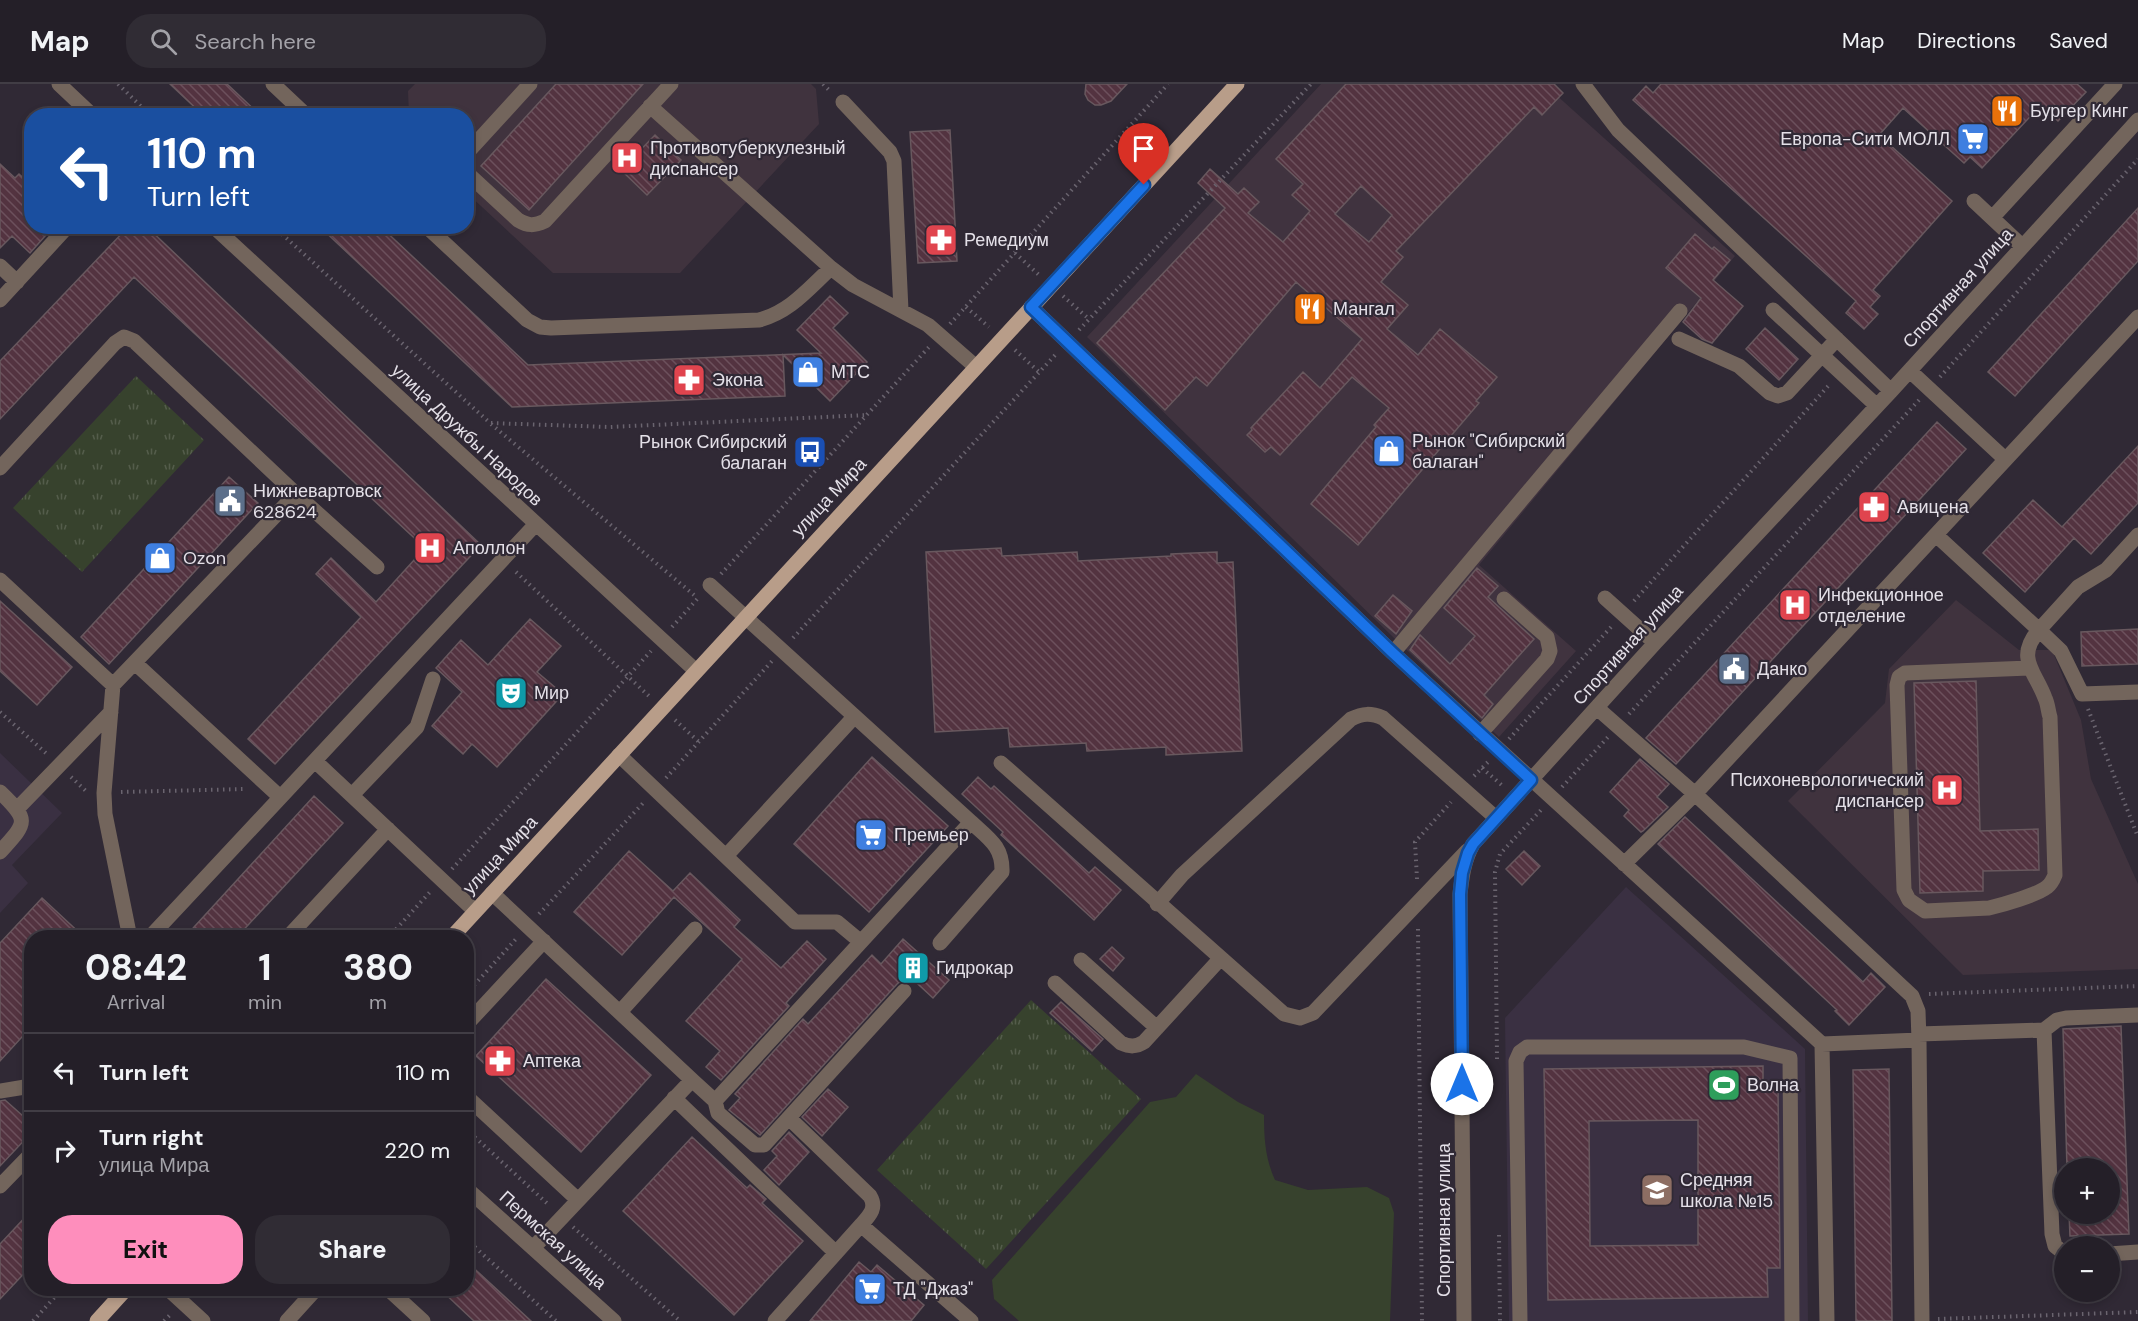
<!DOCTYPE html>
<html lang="en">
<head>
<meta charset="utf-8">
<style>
	body { margin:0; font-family:"DM Sans",sans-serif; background:#302c34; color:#f1f3f6; height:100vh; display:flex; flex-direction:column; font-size:22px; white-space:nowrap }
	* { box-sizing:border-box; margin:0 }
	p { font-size:20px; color:#a3a2a8 }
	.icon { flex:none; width:33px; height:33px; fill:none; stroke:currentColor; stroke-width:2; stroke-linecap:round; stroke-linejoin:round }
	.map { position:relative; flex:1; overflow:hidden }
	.details { position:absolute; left:24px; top:846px; width:450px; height:366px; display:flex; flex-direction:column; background:#241f28; border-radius:24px; box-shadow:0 3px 9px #0003,0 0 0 2px #413d45 }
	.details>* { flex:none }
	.guide { position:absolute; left:24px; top:24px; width:450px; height:126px; border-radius:24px; box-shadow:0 3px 9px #0003,0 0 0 2px #413d45; background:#1a4fa0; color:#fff; overflow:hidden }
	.tools { position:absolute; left:2054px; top:1074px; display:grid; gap:12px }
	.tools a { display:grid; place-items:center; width:66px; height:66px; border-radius:50%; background:#241f28; box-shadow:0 3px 9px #0003,0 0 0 2px #413d45; font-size:30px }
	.pin { position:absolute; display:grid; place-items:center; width:51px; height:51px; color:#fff; margin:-62px -26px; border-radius:50% 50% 50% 0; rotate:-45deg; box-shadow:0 0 6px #0007 }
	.pin .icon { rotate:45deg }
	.me { position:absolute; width:66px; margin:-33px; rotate:0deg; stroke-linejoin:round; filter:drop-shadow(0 0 4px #0008) }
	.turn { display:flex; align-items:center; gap:21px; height:126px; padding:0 24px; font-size:27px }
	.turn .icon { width:78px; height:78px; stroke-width:2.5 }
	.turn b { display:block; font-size:42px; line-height:51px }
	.eta { display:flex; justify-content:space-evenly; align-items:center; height:102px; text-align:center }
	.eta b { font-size:36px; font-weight:800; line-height:42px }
	.action { display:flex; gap:12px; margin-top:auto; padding:12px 24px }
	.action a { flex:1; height:69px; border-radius:24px; background:#fe8ebc; color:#111; font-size:24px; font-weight:800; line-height:69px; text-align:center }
	.action a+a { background:#302c34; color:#f1f3f6 }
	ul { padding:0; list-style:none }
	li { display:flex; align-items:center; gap:18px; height:78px; padding:0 24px; border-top:2px solid #413d45 }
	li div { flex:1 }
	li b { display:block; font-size:22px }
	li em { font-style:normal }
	header { display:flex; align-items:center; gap:36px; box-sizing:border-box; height:84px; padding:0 30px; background:#241f28; border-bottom:2px solid #413d45 }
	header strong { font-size:28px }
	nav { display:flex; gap:33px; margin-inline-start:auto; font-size:21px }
	.search { width:420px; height:54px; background:#302c34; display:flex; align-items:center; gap:15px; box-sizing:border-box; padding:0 21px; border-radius:24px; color:#a3a2a8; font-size:22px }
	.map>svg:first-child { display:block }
</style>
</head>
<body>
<header>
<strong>Map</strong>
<div class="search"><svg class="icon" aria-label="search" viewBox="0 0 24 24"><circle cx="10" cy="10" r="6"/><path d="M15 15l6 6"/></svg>Search here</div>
<nav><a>Map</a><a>Directions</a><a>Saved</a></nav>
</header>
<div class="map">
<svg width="2138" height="1237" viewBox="0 0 2138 1237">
	<defs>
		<pattern id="park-tufts" width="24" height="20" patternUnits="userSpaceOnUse" patternTransform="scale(1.5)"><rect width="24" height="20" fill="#37422d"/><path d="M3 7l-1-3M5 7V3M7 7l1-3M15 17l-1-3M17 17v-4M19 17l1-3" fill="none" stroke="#545d4b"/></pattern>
		<pattern id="building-back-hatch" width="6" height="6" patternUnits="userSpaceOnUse" patternTransform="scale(1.5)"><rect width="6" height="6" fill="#533340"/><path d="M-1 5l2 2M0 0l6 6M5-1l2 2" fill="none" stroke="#6c505c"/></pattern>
	</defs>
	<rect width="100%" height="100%" fill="#302935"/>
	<path fill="#40333f" d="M1321 0H1544L1735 172 1479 481 1576 567 1499 653 1393 553 1087 253Z"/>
	<path fill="#3a3042" d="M0 669 62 729 12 781 28 799 0 829Z
		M1626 803 1805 965 1808 1237H1509L1505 934Z"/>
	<path fill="#40333e" d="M415 0H811L816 5 819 40 680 189H553L467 109 466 32 409 31 408 7Z
		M1956 516 2019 566H2052L2081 636 2091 695 2138 800V885L1963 891 1788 717 1885 619 1889 585Z"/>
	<path fill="#37422d" d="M1196 990 1238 1018 1264 1031C1264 1054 1265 1074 1275 1096L1308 1106 1367 1103 1389 1114 1394 1129 1390 1237H1019L994 1215 992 1196 1150 1018 1176 1013Z"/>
	<path fill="url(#park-tufts)" d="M136 292 204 356 82 488 13 424Z
		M1031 916 1141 1015 986 1185 877 1086Z"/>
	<path fill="url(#building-back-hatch)" stroke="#68585e" stroke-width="1.5" fill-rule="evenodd" d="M170 0H227L261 32H204Z
		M556 0H643L529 126 481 82Z
		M1086 0H1127L1111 17 1101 21H1095L1088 16 1085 10Z
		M1346 0H1554L1563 9 1542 31 1534 23 1396 167 1403 173 1381 198 1408 221 1387 245 1418 271 1440 245 1497 293 1476 317 1479 319 1358 461 1311 420 1376 343 1374 341 1389 324 1352 293 1280 371 1271 363 1265 368 1247 351 1252 346 1251 344 1303 288 1320 304 1362 255 1296 198 1207 302 1196 293 1165 326 1097 259 1225 124 1198 99 1210 85 1238 110 1244 104 1259 118 1248 129 1283 158 1310 127 1292 111 1303 100 1276 75ZM1361 102 1392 131 1369 158 1335 130Z
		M1661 0H2077L2086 8 2058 37 2041 21 1982 84 1970 73 1964 79 1903 24 1879 51 1952 117 1873 206 1880 212 1870 223 1878 230 1864 245 1846 229 1856 217 1633 16 1646 2 1653 9Z
		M950 46 957 177 918 179 910 48Z
		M655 51 681 76 647 111 621 86Z
		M0 80 15 94 19 90 32 102V142H54L30 169 12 152 0 164Z
		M2138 124V177L2015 312 1988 288Z
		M129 142H146L481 461 275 680 248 655 361 533 316 490 331 474 376 518 425 464 134 193 0 335V277Z
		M319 142H380L528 281 821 269 797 246 830 212 848 229 833 244 867 278 830 317 783 271 785 312 512 323Z
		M1695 150 1712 165 1714 163 1730 176 1713 196 1743 222 1712 259 1702 255 1683 238 1701 214 1666 184Z
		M1765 244 1798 275 1779 296 1746 265Z
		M1937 338 1966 365 1676 680 1646 654Z
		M2138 362V419L2091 470 2074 454 2025 508 1983 469 2033 416 2062 443Z
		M229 393 258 419 109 580 81 553Z
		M1001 464 1002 472 1077 468 1078 477 1171 472V470L1217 468V479L1233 478 1242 667 1166 671V663L1087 667 1086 659 1010 663 1008 644 935 648 926 468Z
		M1477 484 1498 502 1488 513 1534 555 1484 611 1493 620 1482 634 1410 566 1420 551 1450 580 1475 552 1444 524Z
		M1393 511 1412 527 1396 550 1375 532Z
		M0 517 72 583 37 621 0 587Z
		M530 535 561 562 537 588 563 610 497 683 472 660 463 670 432 642 462 608 436 584 461 556 488 581Z
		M2138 545V580L2082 582 2081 548Z
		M1976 597 1980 747 2038 745 2039 786 1983 787V807L1920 809 1914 599Z
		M872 673 948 742 869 828 794 760Z
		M1640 675 1669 700 1657 713 1668 723 1643 747 1641 748 1624 732 1629 726 1610 708Z
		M978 693 991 705 994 702 1089 789 1095 783 1121 806 1094 836 1001 751 1003 748 962 710Z
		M314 712 343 739 236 854H184Z
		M1685 733 1863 898 1871 889 1885 903 1849 941 1835 927 1837 926 1658 760Z
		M629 767 673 807 690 789 740 836 734 843 781 884 807 857 826 875 786 919 789 922 721 996 706 983 720 967 686 937 742 875 674 813 622 871 574 828Z
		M1524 767 1540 782 1522 801 1506 785Z
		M42 814 85 854H32V942L0 977V859Z
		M903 855 949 896 933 914 908 891 897 900 760 1051 729 1026 740 1014 735 1010 803 935 808 940 872 871 881 880Z
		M1112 863 1124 874 1113 887 1100 875Z
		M546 895 651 991 581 1068 476 972Z
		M1061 918 1103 955 1092 967 1050 929Z
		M2121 942 2129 1150 2070 1152 2069 1130H2109V1084H2067L2063 945Z
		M1763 982V1004H1778L1780 1184H1767L1768 1213 1548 1216 1544 985ZM1698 1036V1161L1590 1162 1589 1037Z
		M1889 985 1892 1237H1856L1853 986Z
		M828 1005 848 1023 822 1052 802 1033Z
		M5 1016 32 1040V1048L0 1082V1017Z
		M789 1048 809 1068 779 1101 764 1086 777 1072 772 1067Z
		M692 1053 747 1104 750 1101 766 1115 762 1119 803 1157 734 1231 623 1127Z
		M32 1126V1181L0 1215V1160Z
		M466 1177 531 1237H474L439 1204H466Z
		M859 1178 871 1188 877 1181 924 1221 911 1237H810Z"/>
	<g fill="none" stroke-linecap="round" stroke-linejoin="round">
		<path stroke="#6a646f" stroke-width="4" stroke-dasharray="1.5 4.5" stroke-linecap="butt" d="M118 0 151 32
			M823 0 831 8
			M273 142 490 339 610 343 868 331
			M1015 169 1039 191
			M1063 212 1089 235
			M966 223 989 243
			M950 240 1168 0
			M1079 246 1311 0
			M1015 266 1039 288
			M1940 293 2138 75
			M491 340 694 511
			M516 488 650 613
			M721 490 929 263
			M1634 517 1830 300
			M672 543 699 513
			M793 554 1057 269
			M2088 625 2138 753
			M0 628 48 671
			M1629 630 1919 316
			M675 636 699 658
			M1509 655 1611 543
			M1482 684 1504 703
			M1474 692 1488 678
			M71 693 87 708
			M666 694 772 577
			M1562 703 1608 653
			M121 708 246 705
			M452 785 651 567
			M1417 795 1415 758 1451 718
			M539 830 645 717
			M1418 845 1422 1237
			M388 854 430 808
			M466 910 516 855
			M1929 910 2138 902
			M1497 975 1495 788 1500 770 1541 726
			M466 1045 550 1122
			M573 1143 680 1237
			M1499 1151 1500 1237
			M466 1155 556 1237
			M1938 1235 2138 1228
			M33 1237 63 1204
			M164 1237 172 1229"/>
		<path stroke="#73655c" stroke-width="15" d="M59 0 93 32
			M273 0 307 32
			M1583 0 1618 46 1891 307
			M843 18 890 68 894 77 901 226
			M650 22 831 184
			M466 70 530 0
			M466 88 518 136C528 142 534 142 545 137L671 0
			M1974 117 2022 162
			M1992 134 2115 0
			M213 142 696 587
			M426 142 527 236 540 243 551 244 759 236C790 228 808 205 831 184L853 201 928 241 976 283
			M0 182 17 198
			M0 216 68 142
			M1031 223 1393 569 1822 960 1919 956 1922 1237
			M1773 226 1877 322
			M1679 255 1739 282 1770 309 1778 312 1787 309 1837 255
			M1910 287 2005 375
			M0 384 115 259 124 253 134 257 296 410 377 483
			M1936 451 2039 546C2015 574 2035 587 2045 614 2048 620 2048 627 2050 633L2055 791C2053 796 2051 800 2047 803 2037 811 2002 821 1989 824L1925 827 1909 816 1904 806 1897 601 1899 593 1905 589 2029 584
			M2138 451 2106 486 2078 503 2039 546 2061 567 2082 610 2138 608
			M0 496 113 601
			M710 501 971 738 715 1017
			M1605 514 1655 559
			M1393 569 1680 227
			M135 579 280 713
			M1597 624 1695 710 1912 912 1918 927 1919 956
			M1480 650 1547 575 1550 567 1547 553 1504 515
			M619 671 795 838H837L861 858
			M315 677 475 827
			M1001 679 1284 930 1300 934 1313 929 1467 767
			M0 708C30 737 27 738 0 768
			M352 711 417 643 433 595
			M17 725 111 628
			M726 772 854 633
			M1624 780 1695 710 2138 233
			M492 809 692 996
			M1157 820 1182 791 1351 635C1363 629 1371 629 1383 634L1496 734
			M130 854 105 730 104 709 113 601 296 410
			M149 854 535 441
			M287 854 388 745
			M940 859 1002 788C1003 762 988 754 971 738
			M1081 876 1157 944
			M1055 899 1121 959C1130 963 1136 963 1144 958L1220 875
			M620 928 695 845
			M466 941 544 857
			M2044 946 2057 936 2066 934 2138 931
			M1919 950 2044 946 2052 1150 2055 1162 2064 1169
			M1822 960 1827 1237
			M0 1007 25 1003 32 996
			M466 1012 578 1116
			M674 1014 836 1169
			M0 1102 32 1069
			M466 1104 614 1237
			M861 1141 971 1237
			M533 1164 692 996 715 1017 718 1029 755 1061H764L904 907
			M2109 1170 2138 1168
			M167 1204 203 1237
			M387 1204 423 1237
			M287 1237 317 1204
			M775 1237 861 1141C870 1131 877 1124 870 1112L789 1034
			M1464 1237 1460 810C1462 792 1464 776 1473 760L1655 559 1891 307 2138 36
			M1520 1237 1516 977 1520 968 1527 963H1744L1790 974 1792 1237"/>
		<path stroke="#b89d89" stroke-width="15" d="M451 854 1237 0
			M97 1237 127 1204"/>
	</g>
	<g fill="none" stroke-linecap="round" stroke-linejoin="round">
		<g stroke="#114b97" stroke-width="15">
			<path id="route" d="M1144 101 1031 223 1393 569 1531 696 1473 760 1468 769 1462 789 1460 810 1462 1000"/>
		</g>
		<use href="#route" stroke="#1a73e8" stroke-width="10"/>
	</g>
	<defs>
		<g id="restaurant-square" transform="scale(1.725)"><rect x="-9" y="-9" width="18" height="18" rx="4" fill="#e8710a" stroke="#302935"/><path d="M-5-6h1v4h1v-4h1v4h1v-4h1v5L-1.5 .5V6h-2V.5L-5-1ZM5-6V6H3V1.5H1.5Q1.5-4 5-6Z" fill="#fff"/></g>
		<g id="supermarket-square" transform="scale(1.725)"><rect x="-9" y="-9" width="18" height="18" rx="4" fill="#3f7fe0" stroke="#302935"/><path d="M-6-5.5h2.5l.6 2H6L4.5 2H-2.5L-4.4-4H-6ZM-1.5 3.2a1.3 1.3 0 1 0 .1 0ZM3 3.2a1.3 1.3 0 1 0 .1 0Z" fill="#fff"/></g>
		<g id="hospital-square" transform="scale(1.725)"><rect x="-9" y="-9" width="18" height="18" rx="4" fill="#e0444e" stroke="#302935"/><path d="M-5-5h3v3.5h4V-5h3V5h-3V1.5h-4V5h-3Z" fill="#fff"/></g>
		<g id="pharmacy-square" transform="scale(1.725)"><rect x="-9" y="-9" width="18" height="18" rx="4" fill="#e0444e" stroke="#302935"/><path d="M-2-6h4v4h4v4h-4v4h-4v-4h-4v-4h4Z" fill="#fff"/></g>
		<g id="shop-square" transform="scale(1.725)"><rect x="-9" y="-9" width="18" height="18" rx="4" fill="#3f7fe0" stroke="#302935"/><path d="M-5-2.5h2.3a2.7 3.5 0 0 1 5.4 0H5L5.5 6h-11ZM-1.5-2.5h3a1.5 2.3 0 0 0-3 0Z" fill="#fff"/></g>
		<g id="bus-square" transform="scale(1.725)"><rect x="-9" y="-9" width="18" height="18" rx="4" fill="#1a4fb4" stroke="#302935"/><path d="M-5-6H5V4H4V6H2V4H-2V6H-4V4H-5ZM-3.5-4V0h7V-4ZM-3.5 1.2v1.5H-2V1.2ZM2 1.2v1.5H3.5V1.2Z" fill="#fff"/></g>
		<g id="civic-square" transform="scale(1.725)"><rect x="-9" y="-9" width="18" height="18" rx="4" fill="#5c6f8a" stroke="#302935"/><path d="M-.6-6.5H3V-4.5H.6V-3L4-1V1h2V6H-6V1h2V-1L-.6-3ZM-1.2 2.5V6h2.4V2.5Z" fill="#fff"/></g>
		<g id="theatre-square" transform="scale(1.725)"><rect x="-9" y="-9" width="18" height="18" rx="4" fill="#0f9aa8" stroke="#302935"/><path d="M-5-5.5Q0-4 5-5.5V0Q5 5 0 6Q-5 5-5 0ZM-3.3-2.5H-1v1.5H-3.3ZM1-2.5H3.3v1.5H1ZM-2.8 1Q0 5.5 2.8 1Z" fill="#fff"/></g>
		<g id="building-square" transform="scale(1.725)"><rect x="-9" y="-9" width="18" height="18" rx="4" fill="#0f9aa8" stroke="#302935"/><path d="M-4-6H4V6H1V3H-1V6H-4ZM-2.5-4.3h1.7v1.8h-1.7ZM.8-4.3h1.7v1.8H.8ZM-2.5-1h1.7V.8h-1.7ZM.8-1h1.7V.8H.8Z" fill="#fff"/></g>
		<g id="stadium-square" transform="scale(1.725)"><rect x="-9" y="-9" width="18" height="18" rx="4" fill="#2e9e5b" stroke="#302935"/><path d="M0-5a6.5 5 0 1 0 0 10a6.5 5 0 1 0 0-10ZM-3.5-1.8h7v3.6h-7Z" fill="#fff"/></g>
		<g id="school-square" transform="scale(1.725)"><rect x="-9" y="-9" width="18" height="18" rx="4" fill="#8d6e63" stroke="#302935"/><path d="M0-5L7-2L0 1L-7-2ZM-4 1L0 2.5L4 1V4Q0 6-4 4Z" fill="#fff"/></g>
	</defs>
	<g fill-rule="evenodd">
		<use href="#restaurant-square" x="2007" y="27"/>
		<use href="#supermarket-square" x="1973" y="55"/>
		<use href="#hospital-square" x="627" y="74"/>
		<use href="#pharmacy-square" x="941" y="156"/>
		<use href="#restaurant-square" x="1310" y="225"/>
		<use href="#shop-square" x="808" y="288"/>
		<use href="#pharmacy-square" x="689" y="296"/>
		<use href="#shop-square" x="1389" y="367"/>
		<use href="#bus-square" x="810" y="368"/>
		<use href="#civic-square" x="230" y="417"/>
		<use href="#pharmacy-square" x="1874" y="423"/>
		<use href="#hospital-square" x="430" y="464"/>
		<use href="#shop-square" x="160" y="474"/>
		<use href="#hospital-square" x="1795" y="521"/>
		<use href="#civic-square" x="1734" y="585"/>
		<use href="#theatre-square" x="511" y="609"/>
		<use href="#hospital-square" x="1947" y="706"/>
		<use href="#supermarket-square" x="871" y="751"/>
		<use href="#building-square" x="913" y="884"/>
		<use href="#pharmacy-square" x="500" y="977"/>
		<use href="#stadium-square" x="1724" y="1001"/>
		<use href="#school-square" x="1657" y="1106"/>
		<use href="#supermarket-square" x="870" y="1205"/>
	</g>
	<g text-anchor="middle" stroke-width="4.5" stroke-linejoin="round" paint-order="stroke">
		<g font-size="18" fill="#e4e0e8" stroke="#302935" text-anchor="start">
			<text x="2030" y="33">Бургер Кинг</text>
			<text x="1950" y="61" text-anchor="end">Европа-Сити МОЛЛ</text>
			<text x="650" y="70">Противотуберкулезный<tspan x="650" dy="21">диспансер</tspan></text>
			<text x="964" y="162">Ремедиум</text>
			<text x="1333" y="231">Мангал</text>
			<text x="831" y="294">МТС</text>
			<text x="712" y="302">Экона</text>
			<text x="1412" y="363">Рынок "Сибирский<tspan x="1412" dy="21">балаган"</tspan></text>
			<text x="787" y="364" text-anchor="end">Рынок Сибирский<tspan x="787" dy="21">балаган</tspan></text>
			<text x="253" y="413">Нижневартовск<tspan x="253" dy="21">628624</tspan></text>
			<text x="1897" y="429">Авицена</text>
			<text x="453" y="470">Аполлон</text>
			<text x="183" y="480">Ozon</text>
			<text x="1818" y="517">Инфекционное<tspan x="1818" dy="21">отделение</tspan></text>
			<text x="1757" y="591">Данко</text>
			<text x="534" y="615">Мир</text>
			<text x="1924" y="702" text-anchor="end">Психоневрологический<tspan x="1924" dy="21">диспансер</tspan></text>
			<text x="894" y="757">Премьер</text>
			<text x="936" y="890">Гидрокар</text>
			<text x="523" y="983">Аптека</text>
			<text x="1747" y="1007">Волна</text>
			<text x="1680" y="1102">Средняя<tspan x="1680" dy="21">школа №15</tspan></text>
			<text x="893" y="1211">ТД "Джаз"</text>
		</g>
		<g font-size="18" fill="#e4e0e8" stroke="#302935">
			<text transform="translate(1958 204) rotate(-48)" y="6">Спортивная улица</text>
			<text transform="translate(467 351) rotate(43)" y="6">улица Дружбы Народов</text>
			<text transform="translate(829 413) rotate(-47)" y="6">улица Мира</text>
			<text transform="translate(1628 561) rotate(-48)" y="6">Спортивная улица</text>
			<text transform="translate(500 771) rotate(-47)" y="6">улица Мира</text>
			<text transform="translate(1444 1136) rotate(-90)" y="6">Спортивная улица</text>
			<text transform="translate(553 1156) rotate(42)" y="6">Пермская улица</text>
		</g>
	</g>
</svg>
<div class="tools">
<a>+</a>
<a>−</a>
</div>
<div class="pin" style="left:1144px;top:101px;background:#d93025"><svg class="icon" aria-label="arrive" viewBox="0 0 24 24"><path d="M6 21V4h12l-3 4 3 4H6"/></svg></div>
<svg class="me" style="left:1462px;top:1000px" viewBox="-20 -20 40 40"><circle r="19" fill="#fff"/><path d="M0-13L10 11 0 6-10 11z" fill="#1a73e8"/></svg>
<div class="guide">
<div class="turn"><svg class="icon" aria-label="left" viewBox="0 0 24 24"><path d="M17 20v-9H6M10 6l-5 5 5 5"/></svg><div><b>110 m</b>Turn left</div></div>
</div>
<section class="details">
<div class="eta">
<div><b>08:42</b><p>Arrival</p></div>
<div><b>1</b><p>min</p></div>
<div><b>380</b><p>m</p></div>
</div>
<ul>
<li><svg class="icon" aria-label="left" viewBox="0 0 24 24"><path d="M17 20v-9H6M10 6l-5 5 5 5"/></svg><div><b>Turn left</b></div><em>110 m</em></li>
<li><svg class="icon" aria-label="right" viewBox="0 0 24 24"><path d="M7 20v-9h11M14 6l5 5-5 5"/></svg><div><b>Turn right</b><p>улица Мира</p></div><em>220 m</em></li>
</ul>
<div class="action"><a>Exit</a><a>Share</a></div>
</section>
</div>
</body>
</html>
